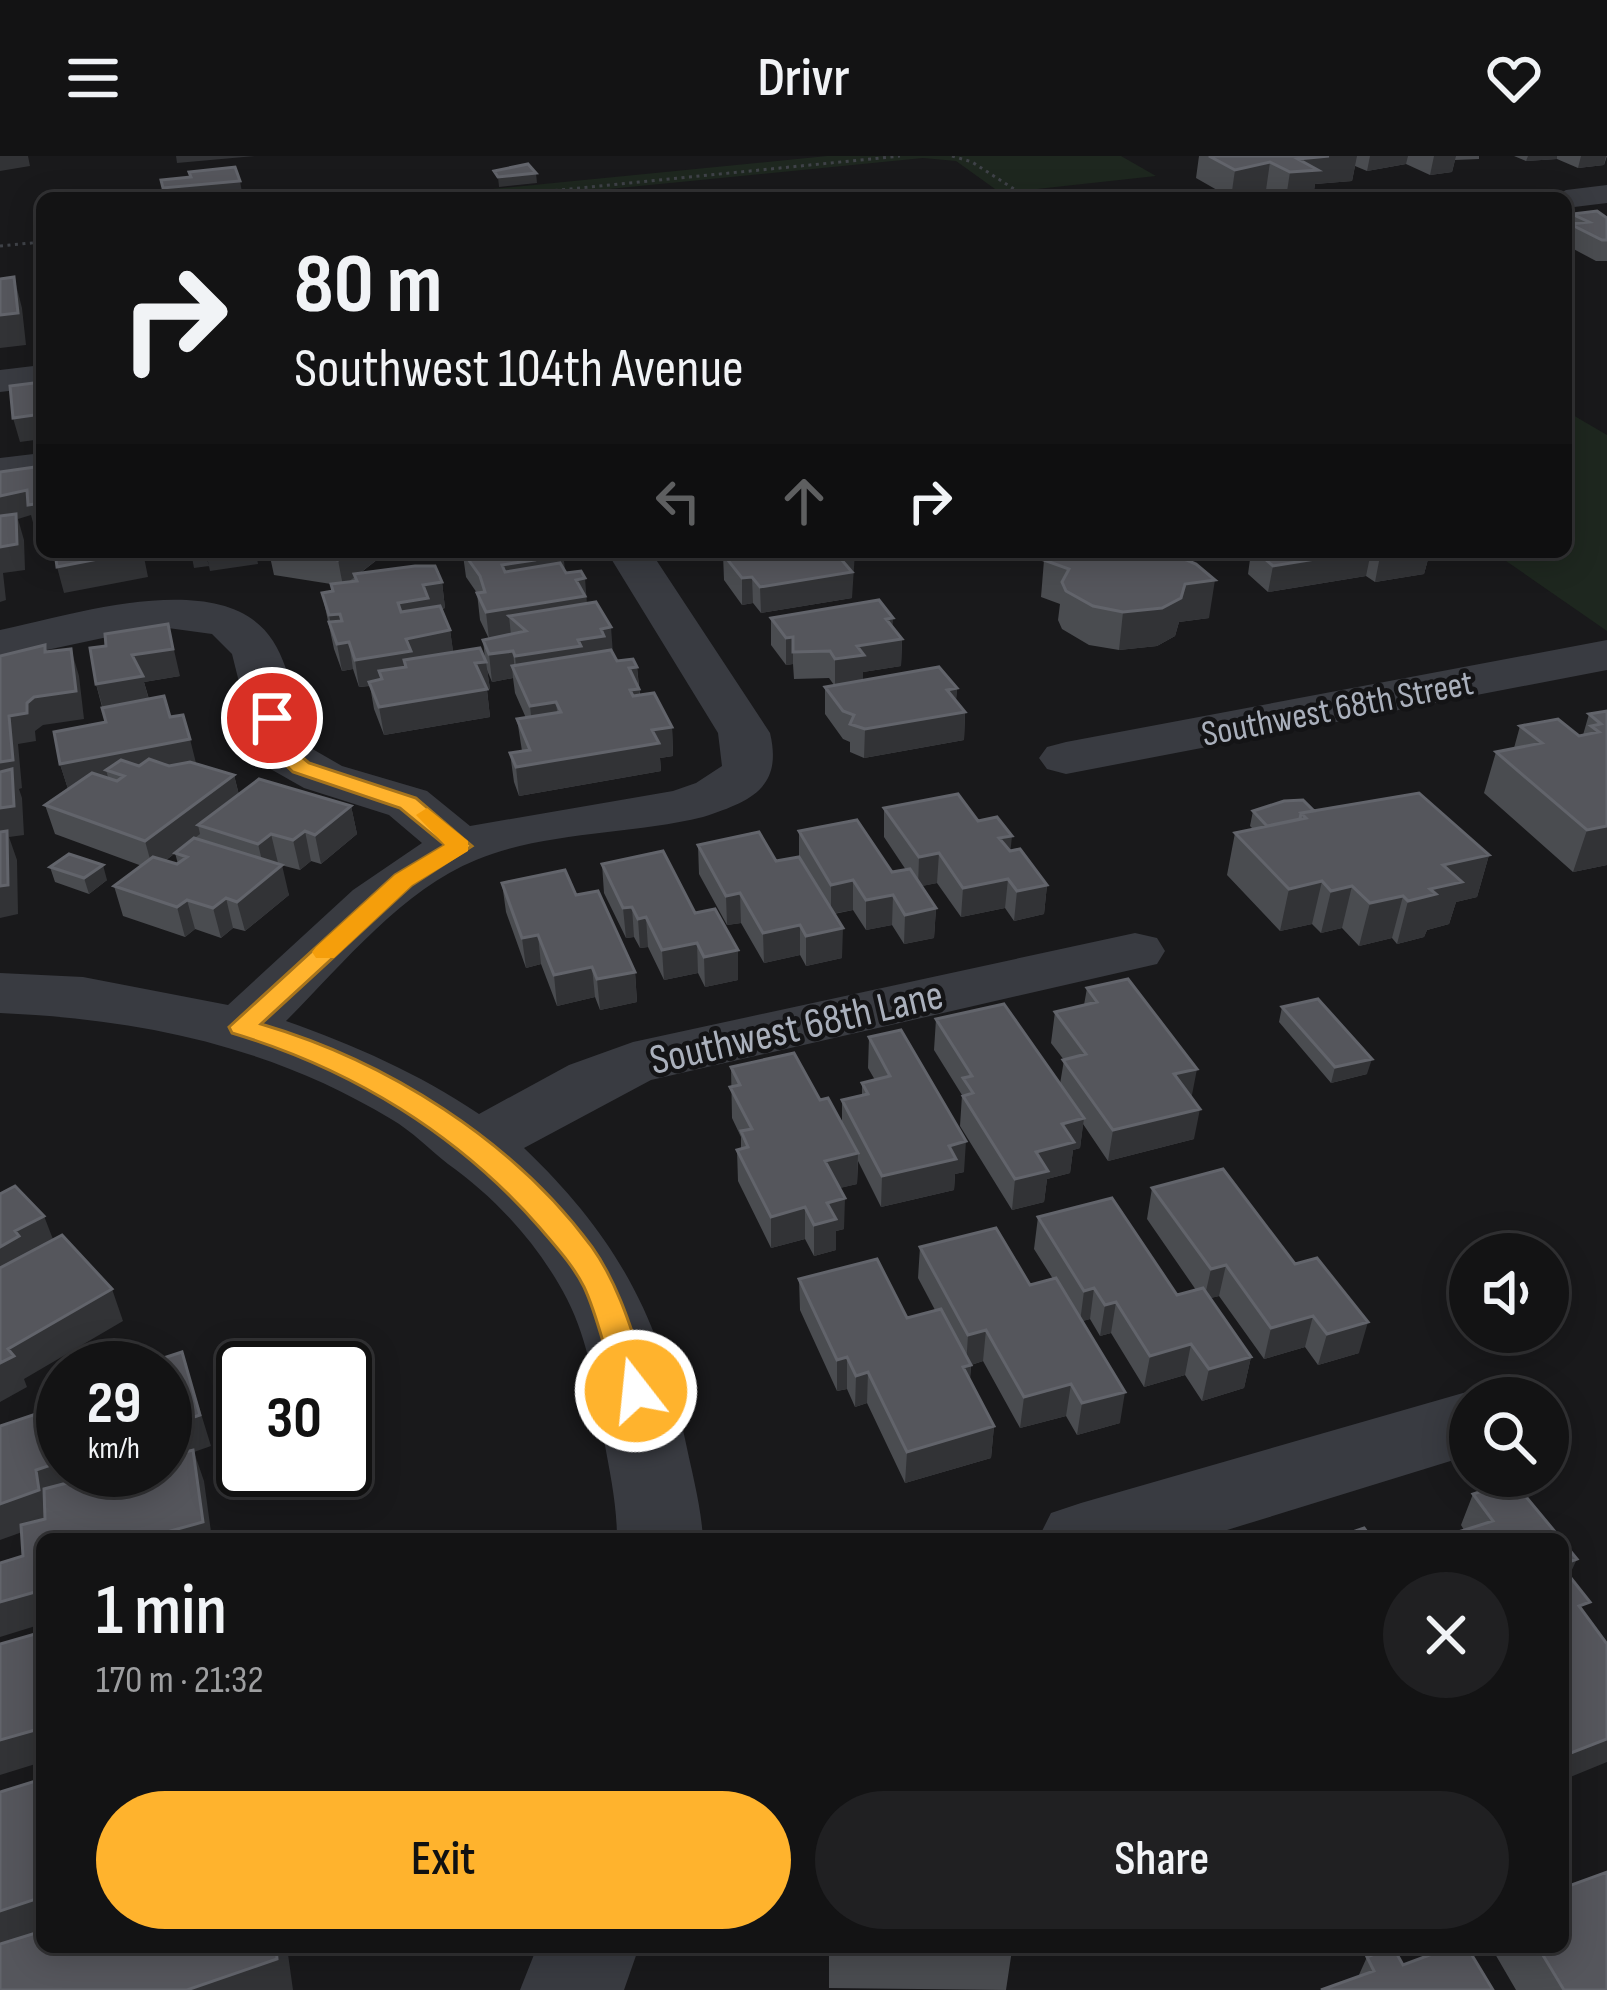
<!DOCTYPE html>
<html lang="en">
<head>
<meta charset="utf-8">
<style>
	body { margin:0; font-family:"Sofia Sans Condensed",sans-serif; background:#202022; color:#f1f3f6; height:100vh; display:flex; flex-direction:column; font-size:45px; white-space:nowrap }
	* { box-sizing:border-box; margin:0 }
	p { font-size:39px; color:#9d9ea0 }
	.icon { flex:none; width:66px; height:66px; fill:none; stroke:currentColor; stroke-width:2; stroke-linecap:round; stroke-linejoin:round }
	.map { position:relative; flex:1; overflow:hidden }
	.side { position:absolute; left:36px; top:1377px; width:1533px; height:420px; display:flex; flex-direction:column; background:#131314; border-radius:18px; box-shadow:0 6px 30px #0003,0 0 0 3px #323234 }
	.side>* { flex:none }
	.guide { position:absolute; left:36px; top:36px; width:1536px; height:366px; border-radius:18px; box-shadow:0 6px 30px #0003,0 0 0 3px #323234; background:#131314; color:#f1f3f6; overflow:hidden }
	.tools { position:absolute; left:1449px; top:1077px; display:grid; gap:24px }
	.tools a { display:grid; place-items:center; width:120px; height:120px; border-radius:50%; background:#131314; box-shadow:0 6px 30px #0003,0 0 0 3px #323234; font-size:60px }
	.speed { position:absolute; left:36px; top:1185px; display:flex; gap:24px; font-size:60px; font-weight:700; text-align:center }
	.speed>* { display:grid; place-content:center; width:156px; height:156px; border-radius:50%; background:#131314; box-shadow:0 6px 30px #0003,0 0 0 3px #323234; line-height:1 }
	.speed small { font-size:30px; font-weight:400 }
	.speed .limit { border:6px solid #111; border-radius:18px; background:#fff; color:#111 }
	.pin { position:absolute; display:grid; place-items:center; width:102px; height:102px; color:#fff; margin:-51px; border:6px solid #fff; border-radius:50%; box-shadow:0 3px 12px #0007 }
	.me { position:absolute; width:132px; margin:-66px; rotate:344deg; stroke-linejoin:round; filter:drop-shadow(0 0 9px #0008) }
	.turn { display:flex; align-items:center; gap:42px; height:252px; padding:0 60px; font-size:54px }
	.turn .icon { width:156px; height:156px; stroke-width:2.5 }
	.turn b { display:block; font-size:84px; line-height:102px }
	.lanes { display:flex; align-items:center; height:114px; padding:0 60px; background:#0003; justify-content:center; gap:60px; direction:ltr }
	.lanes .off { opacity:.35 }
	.round { display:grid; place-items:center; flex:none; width:126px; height:126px; border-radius:63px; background:#202022 }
	.head { display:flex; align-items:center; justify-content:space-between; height:204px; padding:0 60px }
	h1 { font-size:72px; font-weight:600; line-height:90px }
	.action { display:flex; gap:24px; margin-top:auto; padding:24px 60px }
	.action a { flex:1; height:138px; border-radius:72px; background:#ffb32d; color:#111; font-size:48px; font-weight:600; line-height:138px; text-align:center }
	.action a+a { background:#202022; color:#f1f3f6 }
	header { display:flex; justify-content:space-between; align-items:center; height:156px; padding:0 60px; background:#131314; font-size:54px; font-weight:600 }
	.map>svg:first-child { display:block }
</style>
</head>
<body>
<header><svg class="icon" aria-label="menu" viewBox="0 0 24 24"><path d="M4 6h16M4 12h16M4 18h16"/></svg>Drivr<svg class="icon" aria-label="heart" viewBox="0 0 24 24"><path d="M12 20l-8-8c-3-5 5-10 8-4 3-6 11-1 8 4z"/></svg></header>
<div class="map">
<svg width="1607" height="1834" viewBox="0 0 1607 1834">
	<rect width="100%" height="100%" fill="#19191b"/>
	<path fill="#1e271f" d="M827 0H1121L1156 20 1037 33 1047 42H977L1002 38 956 5 923 2 518 42H400Z
		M1566 255 1607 279V475L1493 396H1566Z"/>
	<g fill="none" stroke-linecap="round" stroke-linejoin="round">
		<path stroke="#3f4248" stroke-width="3" stroke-dasharray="3 4.5" stroke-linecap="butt" d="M952 0 972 6 1028 42
			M480 42 900 0
			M0 90 42 86"/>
		<path fill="#393b41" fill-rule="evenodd" d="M1607 29V47L1566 52V42H1552L1566 34Z
			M42 209V231L0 236V214Z
			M42 297V321L0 326V302Z
			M607 396H651L770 577C783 632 751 645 703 661 630 679 546 675 476 704 402 734 342 809 286 865 354 889 418 917 479 958L569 909 633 886 1135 777 1157 782 1165 795 1157 808 651 924 524 992C616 1080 659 1160 685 1283 692 1317 701 1349 703 1383H617C617 1349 610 1317 604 1284 596 1237 589 1186 567 1143 539 1089 496 1042 448 1008 430 994 412 975 391 963 271 890 139 863 0 857V817L83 821 228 849 353 734 422 687 389 659 304 632 267 611 254 586 232 498 212 478 168 472 131 476 0 504V474C70 460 225 408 273 485 293 517 295 556 309 591L342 610 427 635 470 670 673 635 696 627 722 610 718 577Z
			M1607 484V514L1066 618 1047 613 1039 602 1047 591 1066 586Z
			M1470 1235 1492 1242H1470V1299L1198 1383H1038L1051 1357 1081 1347Z
			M537 1791H639L624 1834H520Z"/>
	</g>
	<path fill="#4a4c50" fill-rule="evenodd" d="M1199 0H1479V3L1455 4 1452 16 1430 19 1406 8 1367 15 1355 10 1352 25 1315 28 1313 41 1307 42H1281L1266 34 1231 42 1196 22Z
		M1514 0H1607L1604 9 1578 12 1557 3 1526 5Z
		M1572 58 1607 62V105H1596L1566 89Z
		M269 396H387L359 418 442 426 445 452 442 453 450 474 453 496 485 503 483 484 489 483 480 464 477 437 466 421 463 399 445 401 443 396H563L564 414 587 447 617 505 637 511 640 539 672 571 673 600 660 602 661 615 519 640 514 626 510 597 522 595 517 563 526 562 515 537 513 522 492 526 487 514 490 533 487 534 490 561 384 579 374 553 370 530 359 531 353 513 342 515 334 493 322 437 332 435 331 428 274 419Z
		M1251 396H1430L1424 418 1375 426 1366 420 1268 436 1248 418Z
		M723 398 855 416 852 417V442L761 457 753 447 742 449 724 424Z
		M1044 404 1209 462 1179 466 1175 480 1157 490 1119 494 1089 489 1062 473 1058 464 1060 448 1041 441Z
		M771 462 893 471 902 483 901 510 863 516V524L957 532 956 544 965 556 964 584 864 602 850 596V586L843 583 825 558V531L834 529 829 522 794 523 793 508 786 509 771 489Z
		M106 490 180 520 144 526 149 543 170 561 196 607 234 619 239 639 351 650 357 678 321 708 311 705 300 714 277 708 289 739 245 775 233 772 221 782 195 773 185 781 123 760 114 730 142 710 55 678 45 649 68 633 60 608 106 566 96 528ZM192 684 175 697 178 708 165 705Z
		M1607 555V709L1573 716 1484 637 1496 596 1514 592 1520 570 1579 580 1583 579 1589 558Z
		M884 652 978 665 1047 729 1044 758 1014 765 1005 752 961 761 937 727 921 730 936 752 934 782 904 788 892 769 866 774 853 754 834 758 842 802 806 810 800 799 764 807 741 767 727 769 699 718 698 689 776 705 799 701V675L892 716 906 714 884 681Z
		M1253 655H1314L1489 699 1477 741 1456 746 1449 768 1427 774 1424 781 1397 788 1392 782 1359 790 1342 772 1321 777 1312 768 1280 775 1227 719 1235 677 1253 673 1250 670Z
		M602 708 695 757 738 824 705 831 698 817 664 824 648 791 640 792 634 781 626 782 604 737Z
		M50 711 107 724 89 738 55 726Z
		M502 727 576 739 635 816 637 846 600 854 595 841 557 850 541 808 526 812 506 756Z
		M1087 832 1192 941 1194 983 1108 1005 1083 968 1080 992 1073 994 1070 1017 1047 1023 1044 1046 1012 1054 960 970 962 939 934 894 936 863 1060 928 1064 904 1051 887 1055 856 1084 849Z
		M1282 851 1367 918 1331 927 1279 866Z
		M869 881 964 1016 955 1018 954 1034 881 1051 858 1005 857 1028 839 1032 844 1073 836 1075V1094L814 1100 805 1083 771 1092 738 1025 737 994 741 993V981L732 962 731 911 820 944 842 967V944L862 939V927L875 924 868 912Z
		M1152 1032 1359 1197 1318 1209 1305 1191 1264 1203 1219 1140 1210 1142 1251 1201 1244 1232 1202 1245 1185 1219 1144 1231 1111 1177 1100 1180 1090 1163 1082 1165 1120 1267 1077 1279 1066 1260 1020 1272 983 1205 971 1209 970 1224 994 1270 991 1302 905 1327 867 1247 855 1251 847 1233 837 1235 800 1154 799 1123 907 1162 935 1154 918 1122 920 1091 1030 1129 1053 1123 1034 1093 1038 1061 1177 1139 1196 1134 1147 1063Z
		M1473 1338 1561 1383 1464 1374 1461 1369Z
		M829 1791 1012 1794 1006 1834 829 1832Z
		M1491 1791H1563L1607 1834H1516Z
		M1367 1801 1403 1809 1358 1821Z"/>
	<path fill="#323336" d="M0 0H28L30 10 0 15Z
		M176 0H255L177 7Z
		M1329 0H1357L1352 25 1315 28 1313 41 1286 42 1290 16 1298 3Z
		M1370 0H1408L1406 8 1367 15Z
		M1434 0H1456L1452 16 1430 19Z
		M1528 0H1557V3L1526 5Z
		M1581 0H1606L1604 9 1578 12Z
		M1270 6 1266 34 1231 42 1235 14Z
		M536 17 537 27 499 31 498 21Z
		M240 25 243 42H165L163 32Z
		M14 121 22 152 26 189 0 192V159Z
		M42 258V283L20 286 13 262Z
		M27 334 42 347V373L35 374 31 359 18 363 24 384 25 414 3 417 6 444 0 446V340Z
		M134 396H143L148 421 64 437 57 411Z
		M176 396H190L192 402 178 404Z
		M191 396H205L209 410 194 412Z
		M206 396H256L258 408 210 415Z
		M349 396H387L343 430 338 404Z
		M445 396H463V399L445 401Z
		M552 396H563L565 414 505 435 502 409 531 399Z
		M833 396H855L852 442 761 457 760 431Z
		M1358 396H1371L1366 420 1268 436 1273 410Z
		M1408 396H1430L1424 418 1375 426 1380 400Z
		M752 421 753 447 742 449V422Z
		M585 422 587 448 509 460 511 479 489 483 486 456Z
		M1215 424 1209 462 1179 466 1175 480 1157 490 1119 494 1123 456 1185 428Z
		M442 426 445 452 430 455 402 473 398 447 423 429Z
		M340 458 344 484 332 473 329 459Z
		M893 462 892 485 902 483 901 510 863 516V526L835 531V503L857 490 886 463Z
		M168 468 180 520 144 526 150 548 104 556 96 528Z
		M611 471 613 498 517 521 515 500 578 484 601 473Z
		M450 474 454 501 404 504 407 524 379 515 381 528 359 531 355 504 406 483Z
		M793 481V508L786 509V482Z
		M349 486 353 513 342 515 337 488Z
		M71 493 79 520 84 563 43 569 35 575 36 585 18 588 22 632 19 633 22 642 24 679 9 681 17 704 18 758 0 762V606L9 560 27 547Z
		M513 495 515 517 512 510 513 522 492 526 489 498Z
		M486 506 490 533 487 534 490 561 384 579 379 551 475 507Z
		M637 511 641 560 632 562 629 512Z
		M957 532 955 558 965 556 964 584 864 602 865 573 947 534Z
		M556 546 559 573 533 578 530 550Z
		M672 571 673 600 660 602 661 615 519 640 516 611 652 574Z
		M190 583 197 611 124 620 106 614 110 628 69 636 60 608Z
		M234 619 241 647 198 669 200 678 153 714 145 685Z
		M351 650 357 678 321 708 315 679Z
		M1607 670V709L1573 716 1587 674Z
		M305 675 311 705 300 714 293 684Z
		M271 678 278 707 265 717 258 688Z
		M1012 680 1009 709 999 682Z
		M939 697 937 727 918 731 919 701Z
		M1489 699 1477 741 1456 746 1449 768 1427 774 1424 781 1397 788 1408 745 1443 709Z
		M103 709 107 724 89 738 84 722Z
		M282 709 289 739 245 775 237 746Z
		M1008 723 1005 752 961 761 963 732Z
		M853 724V754L831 758V729Z
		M1322 725 1312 768 1280 775 1289 733Z
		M1047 729 1044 758 1014 765 1017 735Z
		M1352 730 1342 772 1321 777 1331 735Z
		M740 737 741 767 727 769 726 740Z
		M893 739 892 769 866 774V744Z
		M1403 740 1392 782 1359 790 1370 747Z
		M226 742 233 772 221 782 213 752Z
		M187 744 195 773 185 781 177 751Z
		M632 751 634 781 626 782 623 752Z
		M936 752 934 782 904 788 905 759Z
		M646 761 648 791 640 792 638 763Z
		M800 769V799L764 807 763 777Z
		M843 772 842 802 806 810V780Z
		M538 779 541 808 526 812 522 782Z
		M697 787 698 817 664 824 662 794Z
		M738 794V824L705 831 704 801Z
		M592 811 595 841 557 850 554 819Z
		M635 816 637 846 600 854 597 823Z
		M1372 903 1367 918 1331 927 1335 911Z
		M1197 913 1191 944 1174 918Z
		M1200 953 1194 983 1108 1005 1113 974Z
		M1084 962 1080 992 1073 994 1070 1017 1047 1023 1044 1046 1012 1054 1015 1023 1036 996 1062 968Z
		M966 985 964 1016 955 1018 954 1034 881 1051 882 1020 949 990Z
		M858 997 857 1028 824 1036 825 1005Z
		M845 1042 844 1073 836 1075V1094L814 1100V1069L827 1047Z
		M805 1051V1083L771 1092V1061Z
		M44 1060 56 1091 0 1129V1091L15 1075Z
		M1226 1109 1219 1140 1204 1144 1211 1113Z
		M1094 1132 1090 1163 1080 1166 1084 1135Z
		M112 1133 123 1165 24 1223 27 1231 0 1246V1207L8 1193Z
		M1116 1146 1111 1177 1100 1180 1105 1149Z
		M1313 1160 1305 1191 1264 1203 1271 1172Z
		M1368 1166 1359 1197 1318 1209 1327 1178Z
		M986 1174 983 1205 971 1209 968 1240 963 1211 966 1210 968 1179Z
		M1191 1188 1185 1219 1144 1231 1150 1200Z
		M182 1196 211 1290 194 1296 204 1325 212 1383H171L165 1306V1271Z
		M847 1201V1233L837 1235V1204Z
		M1251 1201 1244 1232 1202 1245 1209 1213Z
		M868 1216 867 1247 855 1251 856 1220Z
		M1071 1228 1066 1260 1020 1272 1024 1241Z
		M1125 1236 1120 1267 1077 1279 1082 1247Z
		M994 1270 991 1302 905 1327 907 1296Z
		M63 1305V1314H140L53 1365 0 1384V1348L36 1314Z
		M1577 1403 1563 1433V1408Z
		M42 1434V1468L0 1481V1446Z
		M42 1572V1606L0 1619V1584Z
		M1607 1583V1606L1563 1624V1600Z
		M42 1741V1775L0 1788V1755Z
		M276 1791H287L293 1834H187Z"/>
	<path fill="#55565c" stroke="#62646b" stroke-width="3" d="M1209 0H1329L1298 3 1318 14 1290 16 1270 6 1235 14Z
		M528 8 536 17 498 21 494 15Z
		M235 11 240 25 163 32 161 24 191 21 189 16Z
		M956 38 962 42H916Z
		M1597 55 1607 62V84H1602L1570 68 1589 66 1572 58Z
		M14 121 18 157 0 159V123Z
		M42 226V258L13 262 10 230Z
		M42 310V347L28 349 27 334 0 340V316Z
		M16 358 17 388 0 391V360Z
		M55 396H134L57 411Z
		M285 396H349L338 404Z
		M463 396H552L531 399 534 404 502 409 505 416 560 407 566 417 581 415 585 422 576 424 585 440 486 456 477 437 485 436 480 420Z
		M739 396H835L852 416 760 431 752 421 742 422 723 398Z
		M1062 396H1168L1196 408 1215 424 1185 428 1181 442 1162 452 1123 456 1093 450 1066 435 1062 426 1069 413 1044 404Z
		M1257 396H1358L1273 410Z
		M1375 396H1408L1380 400Z
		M415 410H435L442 426 423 429 428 442 398 447 401 456 440 450 450 474 406 483 411 495 355 504 349 486 337 488 329 466 342 465 340 458 329 459 322 437 333 435 331 428 357 425 354 418Z
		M879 444 893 462 886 463 902 483 857 490 864 499 835 503 830 495 793 496V481L786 482 771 462Z
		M596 446 611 471 601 473 604 480 578 484 581 490 515 500 513 495 489 498 483 484 526 475 509 460Z
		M168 468 173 493 132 499 143 520 96 528 90 492 106 490 105 478Z
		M45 489V496L71 493 76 535 34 541 27 547V557L9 560 13 604 0 606V500Z
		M480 492 486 506 475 507 487 533 379 551 369 526 382 523 379 515 406 511 404 504Z
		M611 494 617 505 633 503 637 511 629 512 639 533 630 534 633 540 654 537 672 571 652 574 659 587 516 611 510 597 530 594 517 563 561 556 556 546 530 550 512 510Z
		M939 511 957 532 947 534 965 556 865 573 850 568 854 559 843 555 825 531Z
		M164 540 170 561 183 559 190 583 60 608 54 576 106 566 102 552Z
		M1607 555V670L1587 674 1496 596 1542 587 1520 570 1558 563 1579 580 1599 576 1591 570 1601 568 1589 558Z
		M149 603 169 610 190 606 234 619 145 685 45 649 92 617 117 625 124 620 106 614 121 604 139 610Z
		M12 613 14 650 0 652V616Z
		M259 623 351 650 315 679 305 675 293 684 271 678 258 688 198 669Z
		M1419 637 1489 699 1443 709 1462 726 1430 733 1436 738 1408 745 1403 740 1370 747 1352 730 1331 735 1322 725 1289 733 1235 677 1306 662 1301 657Z
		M958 638 978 665 997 661 1012 680 999 682 1010 695 1020 693 1047 729 1017 735 1008 723 963 732 939 697 919 701 884 652Z
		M1303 644 1314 655 1301 657 1300 663 1267 670 1253 655 1284 645Z
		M857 664 892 716 910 713 936 752 905 759 893 739 866 744 853 724 831 729 799 675Z
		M7 675 8 729 0 730V676Z
		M759 676 776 705 799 701 843 772 806 780 800 769 763 777 740 737 726 740 698 689Z
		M194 682 282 709 237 746 226 742 213 752 187 744 177 751 114 730 153 701 177 708 187 701 175 697Z
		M663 695 695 757 715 753 738 794 704 801 697 787 662 794 646 761 638 763 632 751 623 752 602 708Z
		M69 698 103 709 84 722 50 711Z
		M565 714 576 739 598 735 635 816 597 823 592 811 554 819 538 779 522 782 502 727Z
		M1128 823 1197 913 1174 918 1200 953 1113 974 1063 904 1086 898 1055 856 1097 846 1087 832Z
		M1318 843 1372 903 1335 911 1282 851Z
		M1004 848 1084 962 1062 968 1074 986 1036 996 1048 1015 1015 1023 963 940 973 937 963 922 972 920 936 863Z
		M901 874 966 985 949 990 956 1003 882 1020 842 944 868 938 862 927 890 920 869 881Z
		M794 897 820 944 828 942 858 997 825 1005 845 1042 827 1047 836 1063 814 1069 805 1051 771 1061 737 994 748 991 741 975 752 973 730 931 740 929 731 911Z
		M1223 1013 1295 1108 1317 1102 1368 1166 1327 1178 1313 1160 1271 1172 1226 1109 1211 1113 1152 1032Z
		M15 1030 44 1060 15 1075 19 1080 0 1091V1038Z
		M1112 1042 1177 1139 1203 1132 1251 1201 1209 1213 1191 1188 1150 1200 1116 1146 1105 1149 1094 1132 1084 1135 1038 1061Z
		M996 1072 1030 1129 1056 1122 1125 1236 1082 1247 1071 1228 1024 1241 986 1174 968 1179 920 1091Z
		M62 1079 112 1133 8 1193 14 1200 0 1207V1112Z
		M877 1103 907 1162 941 1153 971 1209 963 1211 994 1270 907 1296 868 1216 856 1220 847 1201 837 1204 799 1123Z
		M182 1196 200 1259 165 1271V1212H133Z
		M63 1235V1305L36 1314 39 1334 0 1348V1270L54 1252 50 1239Z
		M193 1294 203 1366 170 1375 171 1383H42V1434L0 1446V1407L23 1400 21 1369 45 1363 44 1333 117 1314H165V1301Z
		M1513 1325 1561 1383H1436L1493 1365 1473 1338Z
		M1364 1372 1372 1383H1332Z
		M1563 1386 1577 1403 1563 1408Z
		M1563 1412 1590 1446 1579 1450 1607 1488V1583L1563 1600Z
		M42 1476V1572L0 1584V1488Z
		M42 1623V1741L0 1755V1636Z
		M1607 1716V1834H1564L1538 1791H1563V1732Z
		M42 1775V1791H276L277 1803 187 1834H0V1788Z
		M830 1791H1012V1794L830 1792Z
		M1391 1791H1393L1403 1809 1451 1791H1467L1493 1834H1321L1374 1815 1367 1801Z"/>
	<path fill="#ffb32d" stroke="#a6741d" stroke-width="3" d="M272 555 280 557 296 596 309 607 416 642 472 690 412 729 261 868C387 905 513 984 592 1091 622 1133 635 1187 652 1235L648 1244 636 1248 624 1244C606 1209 601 1167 584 1131 573 1109 556 1091 540 1072 458 978 352 913 232 877L229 871 395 719 445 689 400 652 293 616 275 599 261 562Z"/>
	<path fill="#f59e0b" d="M427 652 468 685V695L412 729 334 802H316L312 796 316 791 395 719 445 689 416 659Z"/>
	<g text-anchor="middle" stroke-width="9" stroke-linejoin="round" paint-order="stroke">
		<g font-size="36" fill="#aab0bc" stroke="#141416">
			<text transform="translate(1337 551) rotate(-11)" y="13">Southwest 68th Street</text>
		</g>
		<g font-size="42" fill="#aab0bc" stroke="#141416">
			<text transform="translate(796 870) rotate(-13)" y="15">Southwest 68th Lane</text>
		</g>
	</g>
</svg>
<div class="tools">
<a><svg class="icon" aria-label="sound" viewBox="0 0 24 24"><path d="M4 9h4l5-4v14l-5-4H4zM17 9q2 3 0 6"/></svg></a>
<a><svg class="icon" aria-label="search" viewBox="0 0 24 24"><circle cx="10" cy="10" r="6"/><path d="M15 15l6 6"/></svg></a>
</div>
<div class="speed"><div>29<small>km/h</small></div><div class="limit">30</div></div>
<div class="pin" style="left:272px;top:562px;background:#d93025"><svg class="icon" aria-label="arrive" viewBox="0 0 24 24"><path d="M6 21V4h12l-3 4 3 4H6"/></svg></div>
<svg class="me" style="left:636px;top:1235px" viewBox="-20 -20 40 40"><circle r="17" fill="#ffb32d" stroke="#fff" stroke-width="3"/><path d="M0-11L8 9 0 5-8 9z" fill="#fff"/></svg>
<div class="guide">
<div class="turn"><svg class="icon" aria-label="right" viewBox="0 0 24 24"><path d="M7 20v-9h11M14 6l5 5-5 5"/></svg><div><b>80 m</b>Southwest 104th Avenue</div></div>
<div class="lanes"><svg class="icon off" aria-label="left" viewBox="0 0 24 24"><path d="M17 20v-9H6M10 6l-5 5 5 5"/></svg><svg class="icon off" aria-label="ahead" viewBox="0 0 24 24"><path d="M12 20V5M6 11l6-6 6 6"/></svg><svg class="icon" aria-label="right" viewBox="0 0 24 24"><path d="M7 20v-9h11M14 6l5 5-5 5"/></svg></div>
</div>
<section class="side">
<div class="head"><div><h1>1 min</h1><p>170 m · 21:32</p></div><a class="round"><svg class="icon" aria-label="close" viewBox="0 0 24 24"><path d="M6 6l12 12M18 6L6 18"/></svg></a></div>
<div class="action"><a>Exit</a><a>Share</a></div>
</section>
</div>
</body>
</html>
